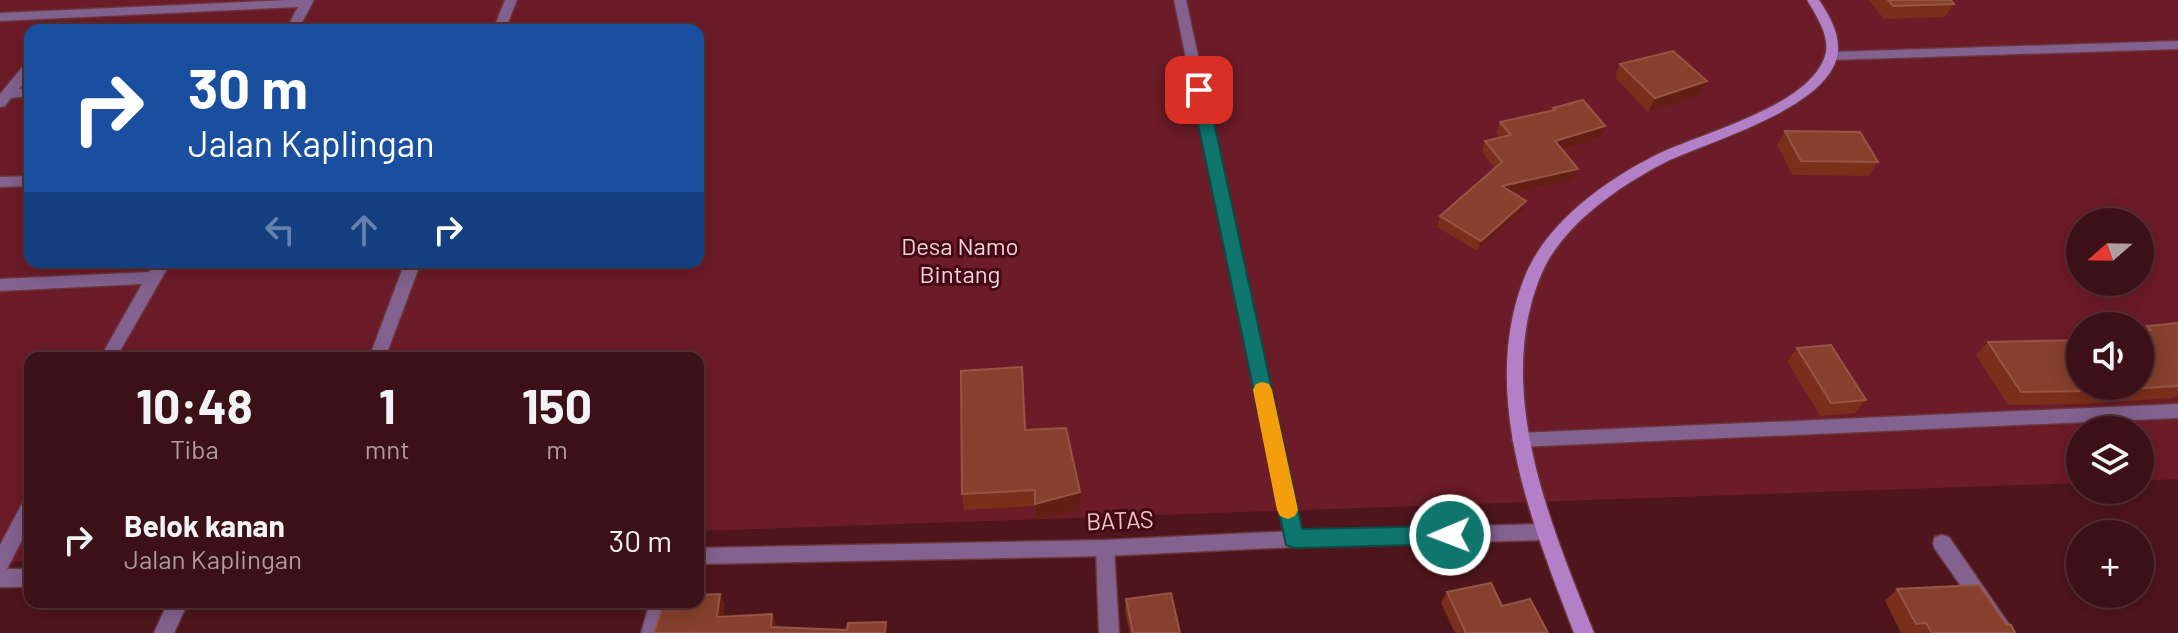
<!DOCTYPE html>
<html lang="id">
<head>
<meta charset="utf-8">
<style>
	body { margin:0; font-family:Barlow,sans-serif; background:#461e23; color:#f1f3f6; height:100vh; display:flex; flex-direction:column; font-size:30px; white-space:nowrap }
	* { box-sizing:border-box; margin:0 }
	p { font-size:26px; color:#ac9da1 }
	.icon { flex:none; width:44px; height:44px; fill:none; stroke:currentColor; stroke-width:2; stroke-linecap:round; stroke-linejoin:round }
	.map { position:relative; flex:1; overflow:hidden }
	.drawer { position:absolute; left:24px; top:352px; width:680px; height:256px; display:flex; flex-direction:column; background:#3b1016; border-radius:16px; box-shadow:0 4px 20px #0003,0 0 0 2px #543035 }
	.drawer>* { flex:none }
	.guide { position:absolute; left:24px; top:24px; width:680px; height:244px; border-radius:16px; box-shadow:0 4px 20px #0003,0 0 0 2px #543035; background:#1a4fa0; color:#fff; overflow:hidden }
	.needle { width:52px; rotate:250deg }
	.tools { position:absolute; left:2066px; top:208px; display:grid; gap:16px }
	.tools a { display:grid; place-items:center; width:88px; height:88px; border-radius:50%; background:#3b1016; box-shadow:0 4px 20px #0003,0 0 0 2px #543035; font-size:40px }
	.pin { position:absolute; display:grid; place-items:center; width:68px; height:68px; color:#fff; margin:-34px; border-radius:16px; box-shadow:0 4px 12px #0006 }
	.me { position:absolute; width:88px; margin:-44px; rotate:269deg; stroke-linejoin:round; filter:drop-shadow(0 0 6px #0008) }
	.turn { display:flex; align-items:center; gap:28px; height:168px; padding:0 32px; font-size:36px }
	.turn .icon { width:104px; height:104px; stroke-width:2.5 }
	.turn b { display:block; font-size:56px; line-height:68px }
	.lanes { display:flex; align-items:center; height:76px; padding:0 32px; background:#0003; justify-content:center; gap:40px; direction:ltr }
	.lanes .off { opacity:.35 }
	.eta { display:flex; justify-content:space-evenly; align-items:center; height:136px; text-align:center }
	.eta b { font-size:48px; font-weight:700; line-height:56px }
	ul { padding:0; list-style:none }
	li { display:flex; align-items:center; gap:24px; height:104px; padding:0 32px }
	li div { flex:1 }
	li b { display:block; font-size:30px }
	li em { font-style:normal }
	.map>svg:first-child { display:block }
</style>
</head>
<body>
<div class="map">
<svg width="2178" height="633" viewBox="0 0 2178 633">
	<rect width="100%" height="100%" fill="#4f151d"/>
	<path fill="#6c1b28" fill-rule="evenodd" d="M0 0H2178V479L2140 481V430H2080V483L698 531V358H30V561L0 562ZM30 30H698V262H30ZM2080 222H2140V282H2080ZM2080 326H2140V386H2080Z"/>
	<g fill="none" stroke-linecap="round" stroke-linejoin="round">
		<g stroke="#6b353c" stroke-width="3">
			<path id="service" d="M290 0H314L298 30H286L298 7 0 21V13Z
				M2178 41V49L1831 60 1824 56 1831 52Z
				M30 63V76L19 89 30 88V96L11 98 5 106 0 107V94L25 64Z
				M30 176V186L0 187V177Z
				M155 262H171L116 358H100L142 284 0 291V279L149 272Z
				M30 498V524L7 569 0 571V545L24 500Z"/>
		</g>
		<g stroke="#6b353c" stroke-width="3">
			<path id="minor" d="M505 0H517L505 30H493Z
				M1174 0H1186L1303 539 1301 545 1294 547 1287 545 1285 539Z
				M405 262H421L385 358H369Z
				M2178 404V418L1521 447 1515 445 1512 440 1515 435 1521 433Z
				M1942 535 1949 537 2015 633H1994L1935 549 1933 543 1935 537Z
				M1105 540 1112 542 1114 548 1119 633H1099L1096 548 1098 542Z
				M168 602H188L174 633H154Z
				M650 602H670L661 633H641Z"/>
		</g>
		<g stroke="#6b353c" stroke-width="3">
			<path id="tertiary" d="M1544 524 1551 526 1553 532 1551 538 1544 540 1294 547 1105 556 698 564V548L1105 540 1294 531Z
				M0 569H30V587H0Z"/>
		</g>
		<g stroke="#6b353c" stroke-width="3">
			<path id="secondary" d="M1807 0H1819C1829 15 1839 32 1838 50 1835 107 1708 141 1666 162 1619 186 1562 225 1541 275 1493 391 1551 525 1594 633H1574C1532 523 1478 393 1525 276 1547 222 1606 180 1656 155 1700 133 1809 107 1825 56 1831 37 1816 15 1807 0Z"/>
		</g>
		<use href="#service" fill="#83628f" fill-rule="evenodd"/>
		<use href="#minor" fill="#83628f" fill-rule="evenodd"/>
		<use href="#tertiary" fill="#83628f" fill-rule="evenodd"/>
		<use href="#secondary" fill="#b37fc7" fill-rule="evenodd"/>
	</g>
	<path fill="#7a2f1a" d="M1869 0H1951L1954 4 1945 17 1884 19Z
		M1620 64 1707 81 1700 95 1648 112 1615 78Z
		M1553 108 1600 137 1561 148 1578 169 1574 179 1514 193 1522 211 1477 251 1437 227 1440 216 1495 169 1482 152 1485 141 1500 138 1496 133 1500 122 1552 111Z
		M1785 131 1878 162 1869 176 1793 175 1777 145Z
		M2178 323V395L2173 398 2080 404 2008 405 1976 355 1988 342 2077 340 2080 336V386L2147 326Z
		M1797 348 1866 400 1855 413 1820 416 1787 361Z
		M1025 430 1080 492 1081 508 1036 520 1035 506 964 510 962 494Z
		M1897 589 2006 624 2015 633H1901L1885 601Z
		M1447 592 1502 606 1548 633H1455L1441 603Z
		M1126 599 1180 633H1130L1125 611Z"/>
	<path fill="#631e13" d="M1707 81 1700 95 1648 112 1655 98Z
		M1605 126 1600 137 1551 152 1555 141Z
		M1578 169 1574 179 1498 197 1502 186Z
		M1526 201 1522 211 1477 251 1481 241Z
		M1080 492 1081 508 1036 520 1035 504Z
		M720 594 725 604 722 628 717 617Z
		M772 614 777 624 776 633 771 627Z"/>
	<path fill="#86402d" stroke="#965545" stroke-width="2" d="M1888 0H1951L1954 4 1893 6Z
		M1673 51 1707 81 1655 98 1620 64Z
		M1583 100 1605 126 1555 141 1578 169 1502 186 1526 201 1481 241 1440 216 1502 162 1485 141 1511 135 1500 122 1555 110 1553 108Z
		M1785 131 1860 132 1878 162 1801 161Z
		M2178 323V386L2094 391 2021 392 1988 342 2080 340V386H2140V331L2151 330 2147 326Z
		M1831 345 1866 400 1831 403 1797 348Z
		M1022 367 1025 430 1066 428 1080 492 1035 504V490L962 494 961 371Z
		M1491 583 1502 606 1530 599 1548 633H1466L1447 592Z
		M1979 585 2006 624 2011 625 2015 633H1932L1926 623 1916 624 1897 589Z
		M1171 593 1180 633H1133L1126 599Z
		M720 594 717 617 772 614 771 627 847 630 848 623 886 622 885 633H654L664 602H698V595Z"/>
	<path fill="#0f766e" stroke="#0a4d48" stroke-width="2" d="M1199 85 1207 90 1302 529 1450 526 1458 528 1461 535 1458 541 1450 544 1294 548 1286 545 1191 90Z"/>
	<path fill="#f59e0b" d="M1262 382 1269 384 1272 390 1298 510 1295 516 1288 519 1280 516 1277 510 1253 390 1256 384Z"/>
	<g text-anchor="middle" stroke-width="6" stroke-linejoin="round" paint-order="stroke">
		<g font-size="24" fill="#f0d6d6" stroke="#440914">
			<text x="960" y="255">Desa Namo<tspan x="960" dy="28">Bintang</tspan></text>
		</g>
		<g font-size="24" fill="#edc7c8" stroke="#440914">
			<text transform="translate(1120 521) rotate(-2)" y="8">BATAS</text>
		</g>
	</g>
</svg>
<div class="tools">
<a><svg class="needle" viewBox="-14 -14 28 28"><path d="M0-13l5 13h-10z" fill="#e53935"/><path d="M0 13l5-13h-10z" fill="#ac9da1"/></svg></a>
<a><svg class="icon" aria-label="sound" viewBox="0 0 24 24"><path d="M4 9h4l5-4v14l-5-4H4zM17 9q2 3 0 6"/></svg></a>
<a><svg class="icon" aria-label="layers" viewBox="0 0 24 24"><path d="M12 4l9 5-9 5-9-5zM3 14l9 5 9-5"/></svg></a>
<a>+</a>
</div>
<div class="pin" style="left:1199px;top:90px;background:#d93025"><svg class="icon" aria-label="arrive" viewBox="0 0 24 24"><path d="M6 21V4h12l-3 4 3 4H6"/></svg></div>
<svg class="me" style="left:1450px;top:535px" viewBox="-20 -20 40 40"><circle r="17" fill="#0f766e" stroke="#fff" stroke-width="3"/><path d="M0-11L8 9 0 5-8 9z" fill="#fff"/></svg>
<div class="guide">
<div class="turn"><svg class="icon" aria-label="right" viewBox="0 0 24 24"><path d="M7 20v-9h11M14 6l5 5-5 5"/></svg><div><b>30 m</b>Jalan Kaplingan</div></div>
<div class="lanes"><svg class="icon off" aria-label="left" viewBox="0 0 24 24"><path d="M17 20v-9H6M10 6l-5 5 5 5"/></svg><svg class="icon off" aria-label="ahead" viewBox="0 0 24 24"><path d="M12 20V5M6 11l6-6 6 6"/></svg><svg class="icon" aria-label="right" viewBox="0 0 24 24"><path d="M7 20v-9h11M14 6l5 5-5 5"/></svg></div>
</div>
<section class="drawer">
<div class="eta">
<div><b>10:48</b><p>Tiba</p></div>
<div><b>1</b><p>mnt</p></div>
<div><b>150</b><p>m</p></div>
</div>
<ul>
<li><svg class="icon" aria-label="right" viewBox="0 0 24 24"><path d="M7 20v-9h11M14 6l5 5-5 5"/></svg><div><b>Belok kanan</b><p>Jalan Kaplingan</p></div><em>30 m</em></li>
</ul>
</section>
</div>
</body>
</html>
